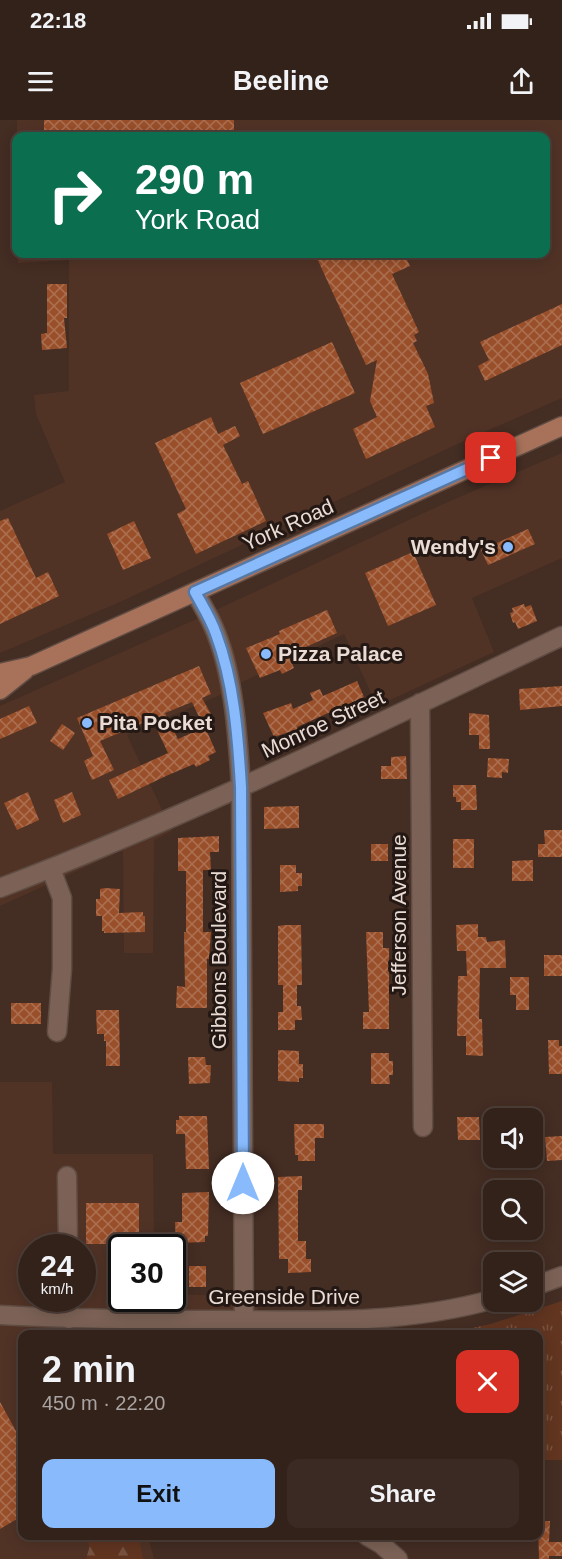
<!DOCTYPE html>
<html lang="en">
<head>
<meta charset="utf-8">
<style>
	body { margin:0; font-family:Arial,sans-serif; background:#3b2a23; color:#f1f3f6; height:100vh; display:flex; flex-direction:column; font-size:22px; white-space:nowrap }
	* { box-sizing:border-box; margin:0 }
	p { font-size:20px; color:#a9a4a2 }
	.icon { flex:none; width:33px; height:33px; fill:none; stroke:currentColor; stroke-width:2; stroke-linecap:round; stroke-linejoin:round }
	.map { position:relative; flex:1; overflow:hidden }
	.side { position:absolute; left:18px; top:1210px; width:525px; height:210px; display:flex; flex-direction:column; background:#33221a; border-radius:12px; box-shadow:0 3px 15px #0003,0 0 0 2px #4e3f39 }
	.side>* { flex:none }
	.guide { position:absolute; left:12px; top:12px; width:538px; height:126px; border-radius:12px; box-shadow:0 3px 15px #0003,0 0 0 2px #4e3f39; background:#0b6e4f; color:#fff; overflow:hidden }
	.controls { position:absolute; left:483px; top:988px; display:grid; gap:12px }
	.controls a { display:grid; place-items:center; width:60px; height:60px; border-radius:12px; background:#33221a; box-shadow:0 3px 15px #0003,0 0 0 2px #4e3f39; font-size:30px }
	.speed { position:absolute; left:18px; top:1114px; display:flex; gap:12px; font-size:30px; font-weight:700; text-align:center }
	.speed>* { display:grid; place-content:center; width:78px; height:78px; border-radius:50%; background:#33221a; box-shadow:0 3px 15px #0003,0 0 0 2px #4e3f39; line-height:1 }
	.speed small { font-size:15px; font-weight:400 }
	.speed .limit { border:3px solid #111; border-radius:9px; background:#fff; color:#111 }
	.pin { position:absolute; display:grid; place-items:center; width:51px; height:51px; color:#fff; margin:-26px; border-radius:12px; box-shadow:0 3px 9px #0006 }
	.me { position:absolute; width:66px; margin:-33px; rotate:0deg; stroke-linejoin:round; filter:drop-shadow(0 0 4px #0008) }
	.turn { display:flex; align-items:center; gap:21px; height:126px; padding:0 24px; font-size:27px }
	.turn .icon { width:78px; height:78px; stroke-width:2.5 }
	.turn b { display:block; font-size:42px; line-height:51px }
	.round { display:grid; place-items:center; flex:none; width:63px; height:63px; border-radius:12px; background:#3b2a23 }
	.overview { display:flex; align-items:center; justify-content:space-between; height:102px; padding:0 24px }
	h1 { font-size:36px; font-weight:600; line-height:45px }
	.button { display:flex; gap:12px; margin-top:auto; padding:12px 24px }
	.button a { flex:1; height:69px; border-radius:12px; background:#88bafc; color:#111; font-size:24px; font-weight:600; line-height:69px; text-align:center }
	.button a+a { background:#3b2a23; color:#f1f3f6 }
	.status { display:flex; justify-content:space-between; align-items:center; height:42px; padding:0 30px; background:#33221a; direction:ltr }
	.status svg { height:16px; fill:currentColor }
	header { display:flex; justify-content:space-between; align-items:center; height:78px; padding:0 24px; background:#33221a; font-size:27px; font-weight:600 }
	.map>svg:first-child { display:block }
</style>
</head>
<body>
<div class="status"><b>22:18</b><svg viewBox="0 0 49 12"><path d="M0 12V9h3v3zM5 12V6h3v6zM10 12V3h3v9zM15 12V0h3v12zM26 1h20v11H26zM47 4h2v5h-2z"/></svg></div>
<header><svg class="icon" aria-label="menu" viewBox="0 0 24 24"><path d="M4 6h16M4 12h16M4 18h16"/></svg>Beeline<svg class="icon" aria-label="share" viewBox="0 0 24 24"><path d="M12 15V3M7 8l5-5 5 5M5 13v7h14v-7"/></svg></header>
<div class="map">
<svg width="562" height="1439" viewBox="0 0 562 1439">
	<defs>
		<pattern id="grass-tufts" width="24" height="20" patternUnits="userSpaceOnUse" patternTransform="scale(1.5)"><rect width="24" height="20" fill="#613520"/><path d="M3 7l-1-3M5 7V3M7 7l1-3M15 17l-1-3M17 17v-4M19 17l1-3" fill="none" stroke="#785240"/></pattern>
		<pattern id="forest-firs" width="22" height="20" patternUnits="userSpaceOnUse" patternTransform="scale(1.5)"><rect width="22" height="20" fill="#613520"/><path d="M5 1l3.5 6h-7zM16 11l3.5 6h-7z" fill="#785240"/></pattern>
		<pattern id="building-cross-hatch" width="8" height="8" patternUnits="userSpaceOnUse" patternTransform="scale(1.5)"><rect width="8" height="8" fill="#994f2a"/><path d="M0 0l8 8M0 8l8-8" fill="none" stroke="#ac7052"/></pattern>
	</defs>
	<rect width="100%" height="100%" fill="#442d23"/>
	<path fill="#513326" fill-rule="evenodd" d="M17 0H562V278L466 320 120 482 0 533V391L65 362 36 294 34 275 69 271V140L18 143V134H546V16H17Z
		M562 333V438L472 478 494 532 377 586 344 514 240 563 222 574 127 615 172 711 154 720 153 833H124L123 730 0 786V586L190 502 441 385Z
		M0 962H52L53 1034H153L154 1128H122V1179H172L173 1174 258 1177V1215H22V1416H148L154 1439H0ZM32 1128H82V1179H32Z"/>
	<path fill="url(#grass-tufts)" d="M562 1181V1340H539L538 1215H438L491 1204Z"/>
	<path fill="url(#forest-firs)" d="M88 1416H138L143 1439H86L89 1429Z"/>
	<path fill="url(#building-cross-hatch)" d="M44 0H234V16H44Z
		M315 134H404L410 146 392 154 419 212 414 215 417 221 413 223 428 254 434 283 426 286 435 307 366 339 353 309 377 297 370 281 377 240 366 245Z
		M47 164H67V198H64L67 228 42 230 41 214 47 213Z
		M562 184V225L485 261 478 246 489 240 480 222Z
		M332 222 355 273 263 314 240 263Z
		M211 297 218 314 235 306 240 316 223 325 242 364 248 361 266 401 196 434 177 394 186 389 155 323Z
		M8 398 36 458 48 452 59 476 0 504V401Z
		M134 401 151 438 123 450 107 414Z
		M528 409 535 424 488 445 481 430Z
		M413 432 436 485 388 506 365 453Z
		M524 484 525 487 531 485 537 501 518 509 515 502 513 503 510 493 513 492 512 488Z
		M327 490 337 513 288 535 294 548 282 554 280 550 260 558 246 528 280 514 279 511Z
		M199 546 211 574 202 578 211 594 200 599 192 582 165 593 178 619 205 607 216 632 208 636 210 640 196 647 194 644 166 656 118 679 109 660 168 633 152 599 100 621 114 650 92 660 84 641 93 636 77 598Z
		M357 561 364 577 297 607 298 609 274 617 263 593 291 583 293 589 313 580 310 573 320 569 323 576Z
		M562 566V586L520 590 519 569Z
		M29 586 37 603 0 619V599Z
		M469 593 489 595 490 629H479V615H469Z
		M62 604 75 613 63 630 50 621Z
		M406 636 407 659H381V646H391V637Z
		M488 638 509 639 508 653 502 652V658L487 657Z
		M453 665H476L477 690H461V682H456V677H453Z
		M28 672 39 700 17 710 4 683Z
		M72 672 81 695 63 703 54 680Z
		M299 686V708L264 709V687Z
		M544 710H562V737H538V724H545Z
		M219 716V732H210L211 750H203V812H211L209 839H207V888H176L177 866 185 867 184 812H186V751H178V718Z
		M453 719H474V748H453Z
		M371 724H388V741H371Z
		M533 740V761H512V741Z
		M280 745H296V753H302V766H298V771L280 772Z
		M105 768 120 769 119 793 143 792V796H145V812L104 813V811H102V796H96V779H100V769Z
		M478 804V817H486L487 822 505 820 506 848H480L479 899H482L483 936 466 935V916H457L458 856H467L466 831H457L456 805Z
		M285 805H301L302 865H297V886H301L302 900H295V910H278V892H283V865H278V806Z
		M366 812H383V828H389V909H363V892H369Z
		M544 835H562V856H544Z
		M510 857H529V890H516V875H510Z
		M11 883H41V904H11Z
		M96 890H119L120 946H106V921H104V914H97Z
		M548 920H559V926H562V954H549Z
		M278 930 299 931V944H303V958H299V962L278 961Z
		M371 933H389V941H393V955H389L390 964H371Z
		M188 937H205L206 945H211L210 963 189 964Z
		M179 996H207L209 1049H186L185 1014H176V1000H179Z
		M457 997H479L480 1020H458Z
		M294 1004H324V1018H315V1041H298V1035H295Z
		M562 1016V1040L547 1041 545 1017Z
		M302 1056V1070H298V1121H306V1139H311V1152L288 1153V1139H279L278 1057Z
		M209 1072 208 1116H205V1122L176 1123 175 1102H182V1073Z
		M86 1083H139V1124H86Z
		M189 1146H206V1167H189Z
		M0 1282 22 1322V1396L0 1409Z
		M538 1401H550L549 1422H562V1436H549V1439H539Z"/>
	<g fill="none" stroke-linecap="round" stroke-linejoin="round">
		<g stroke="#5f4c43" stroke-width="21">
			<path id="minor" d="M195 472C202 485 211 499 216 513 234 558 238 618 241 667L244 1215
				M420 583 423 1007
				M51 749 62 778V849L57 912
				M0 768C192 695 377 604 562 516
				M67 1056 68 1128
				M532 1167 562 1156
				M69 1179V1199
				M0 1195C76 1199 151 1200 227 1200 317 1201 406 1204 494 1179
				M367 1416 381 1424 398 1439"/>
		</g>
		<g stroke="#5f4c43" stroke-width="21">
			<path id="major" d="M0 553 31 546 562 306
				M0 570 25 550"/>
		</g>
		<use href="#minor" stroke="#7c6256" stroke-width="18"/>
		<use href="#major" stroke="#a8725a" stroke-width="18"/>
	</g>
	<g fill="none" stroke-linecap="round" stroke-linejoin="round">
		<g stroke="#5879a4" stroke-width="15">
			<path id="route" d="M243 1063 241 667C238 616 234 562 216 514 211 499 202 485 195 472L491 338"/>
		</g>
		<use href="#route" stroke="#88bafc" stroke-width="10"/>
	</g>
	<g fill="#88bafc" stroke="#231814" stroke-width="2">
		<circle cx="508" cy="427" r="6"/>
		<circle cx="266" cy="534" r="6"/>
		<circle cx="87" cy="603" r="6"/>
	</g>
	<g text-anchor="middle" stroke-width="6" stroke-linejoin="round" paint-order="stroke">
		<g font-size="21" fill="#eadbd4" stroke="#231814">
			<text transform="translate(288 405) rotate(-24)" y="7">York Road</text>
			<text transform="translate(323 604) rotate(-25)" y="7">Monroe Street</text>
			<text transform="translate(399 795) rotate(-90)" y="7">Jefferson Avenue</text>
			<text transform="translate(219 840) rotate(-90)" y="7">Gibbons Boulevard</text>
			<text x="284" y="1184">Greenside Drive</text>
		</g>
		<g font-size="21" font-weight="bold" fill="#eadbd4" stroke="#231814" text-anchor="start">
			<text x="496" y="434" text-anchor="end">Wendy's</text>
			<text x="278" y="541">Pizza Palace</text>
			<text x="99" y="610">Pita Pocket</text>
		</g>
	</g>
</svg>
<div class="controls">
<a><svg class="icon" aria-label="sound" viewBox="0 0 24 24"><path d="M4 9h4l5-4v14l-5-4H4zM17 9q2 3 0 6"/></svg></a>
<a><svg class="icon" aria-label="search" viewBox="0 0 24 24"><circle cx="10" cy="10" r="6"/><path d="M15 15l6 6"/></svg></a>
<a><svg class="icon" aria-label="layers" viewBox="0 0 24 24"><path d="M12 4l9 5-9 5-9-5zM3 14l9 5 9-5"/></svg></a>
</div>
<div class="speed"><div>24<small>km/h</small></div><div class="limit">30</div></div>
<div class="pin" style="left:491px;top:338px;background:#d93025"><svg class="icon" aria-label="arrive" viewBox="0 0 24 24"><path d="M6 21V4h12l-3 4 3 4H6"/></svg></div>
<svg class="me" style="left:243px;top:1063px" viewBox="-20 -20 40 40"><circle r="19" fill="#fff"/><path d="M0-13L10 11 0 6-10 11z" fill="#88bafc"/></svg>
<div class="guide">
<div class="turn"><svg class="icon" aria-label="right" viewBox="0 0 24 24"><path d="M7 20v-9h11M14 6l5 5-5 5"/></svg><div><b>290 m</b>York Road</div></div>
</div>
<section class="side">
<div class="overview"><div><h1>2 min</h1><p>450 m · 22:20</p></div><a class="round" style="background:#d93025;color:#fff"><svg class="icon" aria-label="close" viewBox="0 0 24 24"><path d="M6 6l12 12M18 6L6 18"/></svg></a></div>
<div class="button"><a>Exit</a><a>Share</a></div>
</section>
</div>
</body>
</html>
